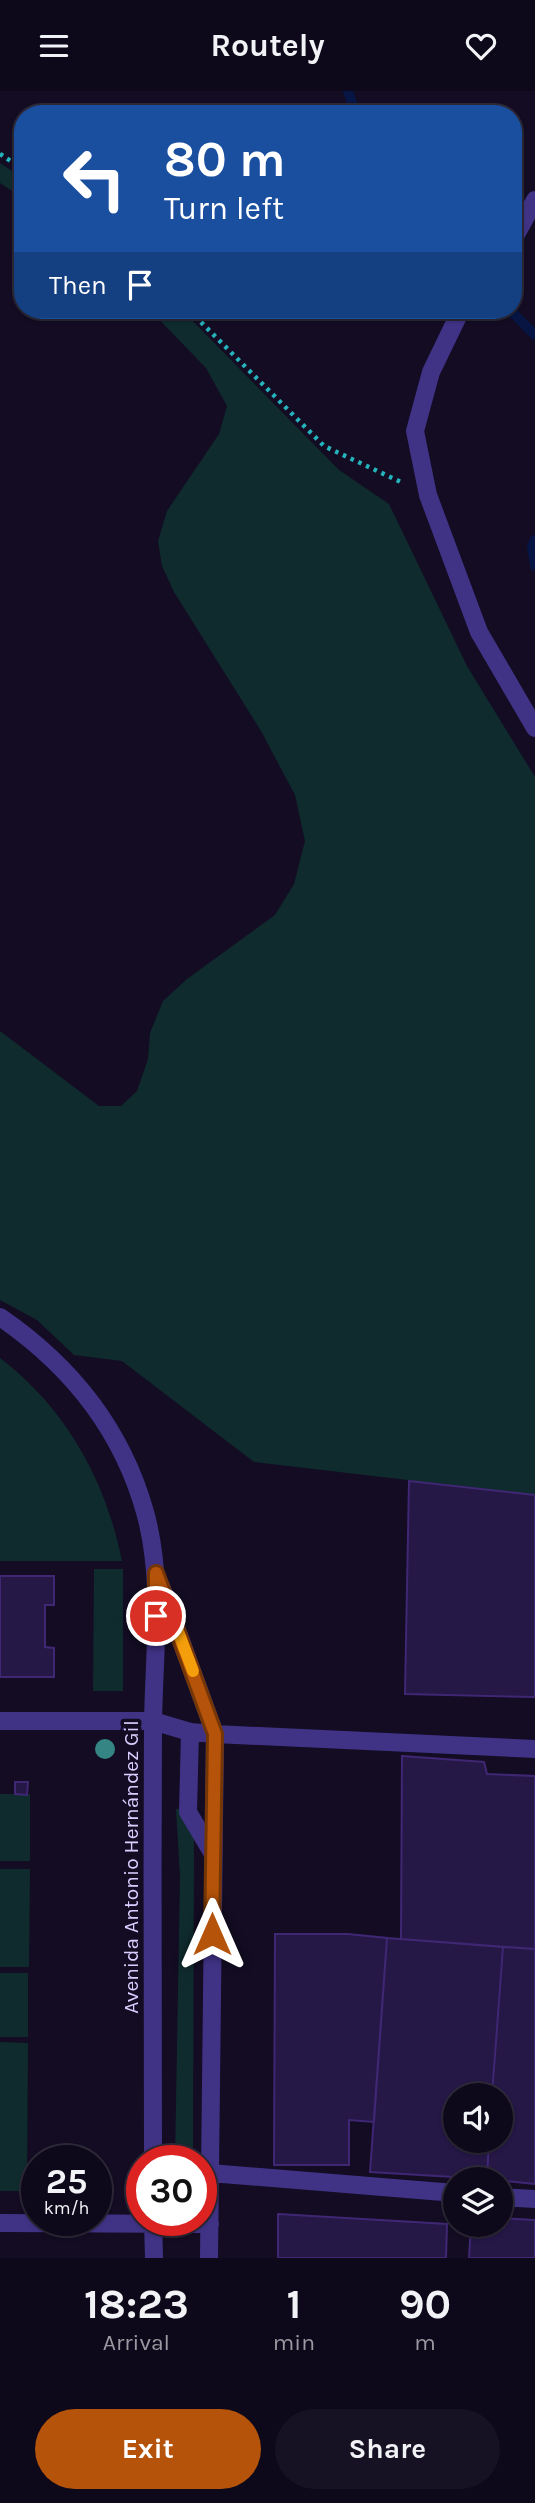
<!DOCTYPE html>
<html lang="en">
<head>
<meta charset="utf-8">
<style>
	body { margin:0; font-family:Karla,sans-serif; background:#171223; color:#f1f3f6; height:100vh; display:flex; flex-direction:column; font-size:26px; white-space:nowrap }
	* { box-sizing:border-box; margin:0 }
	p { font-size:23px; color:#9b9aa2 }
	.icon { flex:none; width:38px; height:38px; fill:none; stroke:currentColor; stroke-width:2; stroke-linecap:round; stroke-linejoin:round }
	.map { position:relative; height:2167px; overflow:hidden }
	.sheet { display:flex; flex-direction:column; background:#0e091a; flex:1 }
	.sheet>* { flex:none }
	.guide { position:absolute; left:14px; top:14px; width:508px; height:214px; border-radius:28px; box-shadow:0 2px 5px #0004,0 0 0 2px #2e2a39; background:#1a4fa0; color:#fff; overflow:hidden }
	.fabs { position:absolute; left:443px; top:1992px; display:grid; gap:14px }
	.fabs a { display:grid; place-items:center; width:70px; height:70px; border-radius:50%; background:#0e091a; box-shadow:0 2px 5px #0004,0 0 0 2px #2e2a39; font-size:35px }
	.speed { position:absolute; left:21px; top:2054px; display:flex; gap:14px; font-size:35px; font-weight:700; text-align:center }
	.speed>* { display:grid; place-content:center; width:91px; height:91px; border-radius:50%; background:#0e091a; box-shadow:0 2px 5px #0004,0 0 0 2px #2e2a39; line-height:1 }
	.speed small { font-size:18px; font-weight:400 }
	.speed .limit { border:10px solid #d22; background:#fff; color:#111 }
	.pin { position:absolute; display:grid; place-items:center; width:60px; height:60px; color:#fff; margin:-30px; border:4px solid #fff; border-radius:50%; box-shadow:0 2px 7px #0007 }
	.me { position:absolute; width:77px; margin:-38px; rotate:0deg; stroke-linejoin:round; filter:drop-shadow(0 0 5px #0008) }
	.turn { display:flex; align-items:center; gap:24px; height:147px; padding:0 35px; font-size:32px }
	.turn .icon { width:91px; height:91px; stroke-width:2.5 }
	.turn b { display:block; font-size:49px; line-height:60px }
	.then { display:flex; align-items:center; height:66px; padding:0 35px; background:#0003; gap:14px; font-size:26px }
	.eta { display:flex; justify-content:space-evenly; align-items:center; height:119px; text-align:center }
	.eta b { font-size:42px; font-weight:700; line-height:49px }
	.cta { display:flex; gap:14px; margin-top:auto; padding:14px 35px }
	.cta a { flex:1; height:80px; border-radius:42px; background:#b45309; color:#fff; font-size:28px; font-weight:700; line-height:80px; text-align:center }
	.cta a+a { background:#171223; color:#f1f3f6 }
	header { display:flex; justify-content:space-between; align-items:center; height:91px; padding:0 35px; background:#0e091a; font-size:32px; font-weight:700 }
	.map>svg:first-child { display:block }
</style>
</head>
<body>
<header><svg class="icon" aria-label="menu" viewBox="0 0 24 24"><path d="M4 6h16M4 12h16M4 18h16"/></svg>Routely<svg class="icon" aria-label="heart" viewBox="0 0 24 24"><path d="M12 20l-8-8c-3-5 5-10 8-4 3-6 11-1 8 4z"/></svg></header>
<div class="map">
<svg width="535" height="2167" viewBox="0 0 535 2167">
	<rect width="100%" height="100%" fill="#130c23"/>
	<path fill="#0f2b2e" d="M0 72 23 87V107L0 92Z
		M150 219H182L339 379 389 413 467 575 535 686V1404L254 1371 122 1270 74 1264 37 1229 0 1209V940L99 1015H121L137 1000 148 968 150 942 163 910 187 888 275 824 294 793 305 750 295 704 261 640 174 501 162 475 158 450 167 420 219 343 227 315 206 277Z
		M0 1267C66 1317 106 1390 122 1470H0Z
		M94 1478H123V1600H93Z
		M0 1703H30V1770H0Z
		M176 1718H179L194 1747 193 2070H175L180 1785Z
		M0 1778H30L29 1876H0Z
		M0 1882H28V1946H0Z
		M0 1951 28 1952 27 2100H0Z"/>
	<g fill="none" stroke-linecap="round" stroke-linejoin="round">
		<path stroke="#061543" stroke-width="10" d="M348 0 356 23
			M510 219 535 244
			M535 449 532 455 535 475"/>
	</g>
	<path fill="#251746" stroke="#3f2774" stroke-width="2" d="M409 1390 535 1404V1606L405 1603Z
		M0 1485H54V1514H45V1556L54 1557V1586H0Z
		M402 1665 484 1671 487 1683 535 1685V1858L401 1848Z
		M15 1691H28L27 1704 15 1703Z
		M275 1843H348L387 1847 374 2031 349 2029V2074H274Z
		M387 1847 503 1856 492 2004H455V2049H489L487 2088 370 2081Z
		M503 1856 535 1858V2093L487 2088 489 2049H500V2004H492Z
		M278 2123 447 2133 446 2167H278Z
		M500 2127 535 2129V2167H469L471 2133H500Z"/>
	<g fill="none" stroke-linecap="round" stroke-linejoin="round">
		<path stroke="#25b4bd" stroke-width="4.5" stroke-dasharray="3.5 5" stroke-linecap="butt" d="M0 63 23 78
			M189 219 324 355 403 392"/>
		<path stroke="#403386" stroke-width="18" d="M513 149 535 109
			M461 219 431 281 415 340 428 404 479 541 535 637
			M0 1226C70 1274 122 1339 145 1421 164 1489 154 1562 153 1632 152 1778 153 1924 153 2070
			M161 1495 215 1643 209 2167
			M0 1630H153L190 1641 215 1643 535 1658
			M190 1641 188 1721 213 1763
			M210 2082 455 2102
			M500 2106 535 2108
			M153 2130 154 2167
			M0 2132 210 2133"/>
	</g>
	<circle fill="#358584" cx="105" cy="1658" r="10"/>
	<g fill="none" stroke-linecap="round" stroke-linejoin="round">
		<g stroke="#753606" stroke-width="18">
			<path id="route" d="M156 1525V1482L215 1643 212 1843"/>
		</g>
		<use href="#route" stroke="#b45309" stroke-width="12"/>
		<path stroke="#f59e0b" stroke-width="12" d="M164 1503 193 1580"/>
	</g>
	<g text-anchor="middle" stroke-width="7" stroke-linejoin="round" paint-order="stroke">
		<g font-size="21" fill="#d9ceff" stroke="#130c23">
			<text transform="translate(131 1776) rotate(-90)" y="7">Avenida Antonio Hernández Gil</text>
		</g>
	</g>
</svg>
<div class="fabs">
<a><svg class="icon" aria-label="sound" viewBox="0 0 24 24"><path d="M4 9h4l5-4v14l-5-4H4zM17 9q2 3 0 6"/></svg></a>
<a><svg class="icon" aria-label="layers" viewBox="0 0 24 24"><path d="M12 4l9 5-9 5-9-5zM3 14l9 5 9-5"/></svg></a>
</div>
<div class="speed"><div>25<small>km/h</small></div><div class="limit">30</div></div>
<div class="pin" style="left:156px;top:1525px;background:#d93025"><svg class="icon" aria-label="arrive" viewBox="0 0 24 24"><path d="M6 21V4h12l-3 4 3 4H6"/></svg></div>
<svg class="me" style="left:212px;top:1843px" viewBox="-20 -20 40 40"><path d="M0-17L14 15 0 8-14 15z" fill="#b45309" stroke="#fff" stroke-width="4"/></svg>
<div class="guide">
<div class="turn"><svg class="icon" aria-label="left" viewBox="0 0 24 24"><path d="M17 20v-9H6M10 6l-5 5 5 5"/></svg><div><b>80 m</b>Turn left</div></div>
<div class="then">Then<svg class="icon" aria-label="arrive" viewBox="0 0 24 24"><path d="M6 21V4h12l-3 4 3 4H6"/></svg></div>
</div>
</div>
<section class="sheet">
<div class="eta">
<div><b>18:23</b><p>Arrival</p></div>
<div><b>1</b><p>min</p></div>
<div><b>90</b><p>m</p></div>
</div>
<div class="cta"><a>Exit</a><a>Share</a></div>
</section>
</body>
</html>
